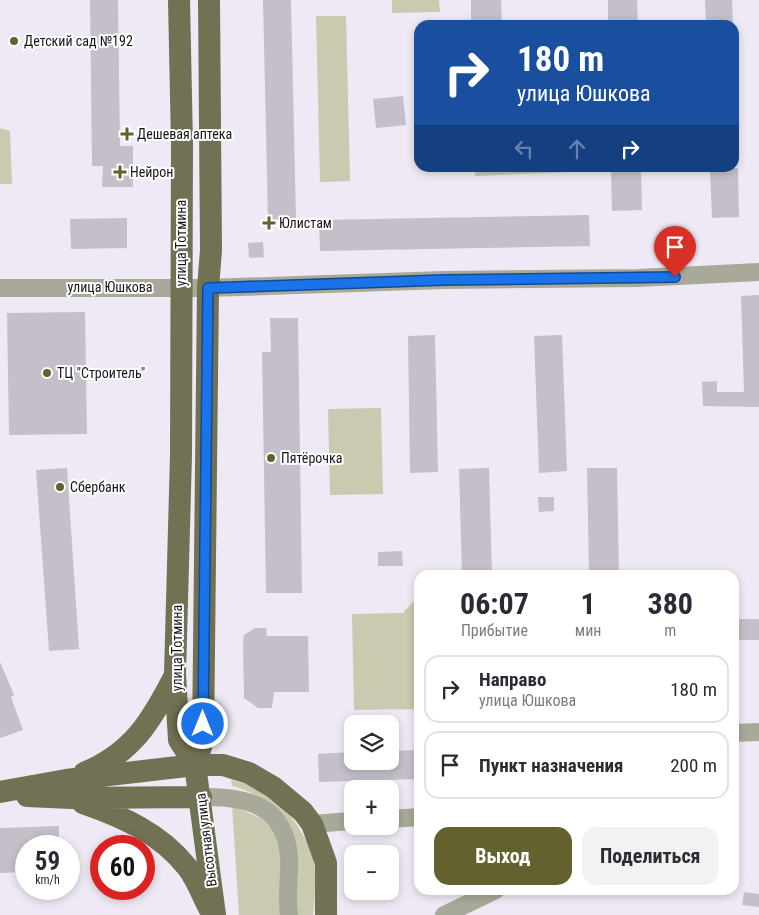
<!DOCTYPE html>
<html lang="ru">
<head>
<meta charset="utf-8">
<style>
	body { margin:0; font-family:"Roboto Condensed",sans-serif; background:#f2f2f3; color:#2b2b33; height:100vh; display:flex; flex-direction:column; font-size:19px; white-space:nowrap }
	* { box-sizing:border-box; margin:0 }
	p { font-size:16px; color:#7c7c81 }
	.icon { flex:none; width:28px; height:28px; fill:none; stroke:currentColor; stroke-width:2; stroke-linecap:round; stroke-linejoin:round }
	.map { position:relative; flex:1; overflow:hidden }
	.drawer { position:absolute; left:414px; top:570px; width:325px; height:325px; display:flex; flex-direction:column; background:#fff; border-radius:15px; box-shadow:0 2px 8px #0003 }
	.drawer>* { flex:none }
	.guide { position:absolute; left:414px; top:20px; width:325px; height:152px; border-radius:15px; box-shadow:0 2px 8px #0003; background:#1a4fa0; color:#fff; overflow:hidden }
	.fabs { position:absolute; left:344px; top:715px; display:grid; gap:10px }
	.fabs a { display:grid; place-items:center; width:55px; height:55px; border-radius:10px; background:#fff; box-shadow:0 2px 8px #0003; font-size:25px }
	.speed { position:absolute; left:15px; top:835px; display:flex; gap:10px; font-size:25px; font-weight:700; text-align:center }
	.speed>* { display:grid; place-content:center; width:65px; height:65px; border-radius:50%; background:#fff; box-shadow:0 2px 8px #0003; line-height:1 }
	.speed small { font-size:12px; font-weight:400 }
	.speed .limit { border:8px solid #d22; background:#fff; color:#111 }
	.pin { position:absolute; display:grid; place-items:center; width:42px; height:42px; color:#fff; margin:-51px -21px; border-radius:50% 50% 50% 0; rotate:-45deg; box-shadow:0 0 5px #0007 }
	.pin .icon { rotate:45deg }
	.me { position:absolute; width:55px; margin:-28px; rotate:0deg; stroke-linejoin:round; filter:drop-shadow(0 0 4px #0008) }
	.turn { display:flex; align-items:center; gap:18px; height:105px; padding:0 20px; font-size:22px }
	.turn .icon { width:65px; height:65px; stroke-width:2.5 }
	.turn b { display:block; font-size:35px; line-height:42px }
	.lanes { display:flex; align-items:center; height:48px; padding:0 20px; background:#0003; justify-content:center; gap:25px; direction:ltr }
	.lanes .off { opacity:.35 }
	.eta { display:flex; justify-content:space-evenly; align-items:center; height:85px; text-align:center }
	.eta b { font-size:30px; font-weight:700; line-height:35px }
	.button { display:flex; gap:10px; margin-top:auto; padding:10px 20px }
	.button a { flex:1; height:58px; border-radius:15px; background:#63612e; color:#fff; font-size:20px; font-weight:700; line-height:58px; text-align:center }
	.button a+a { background:#f2f2f3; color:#2b2b33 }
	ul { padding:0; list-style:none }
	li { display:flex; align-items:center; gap:15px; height:68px; margin:0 10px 8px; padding:0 10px; border:2px solid #e1e1e2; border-radius:15px }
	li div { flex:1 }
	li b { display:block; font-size:19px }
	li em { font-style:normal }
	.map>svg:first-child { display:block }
</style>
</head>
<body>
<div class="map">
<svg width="759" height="915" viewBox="0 0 759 915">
	<rect width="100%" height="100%" fill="#eee9f4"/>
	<path fill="#c9cab0" d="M392 0H439L440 12 392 13Z
		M316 16H346L350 181 320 182Z
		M0 128 10 131 12 184H0Z
		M475 168H589L590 171 475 176Z
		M381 408 383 494 330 495 328 409Z
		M419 595V709L354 710 352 614 403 613Z
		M231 780C265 787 288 807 304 837 307 842 311 848 313 854 317 871 315 897 313 915H297L296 844C288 813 262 794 232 786Z
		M232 805 262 819 281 838 280 915H239Z"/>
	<path fill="#c4bfc9" d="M90 0H118L120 146H133V187H102L103 166H92Z
		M263 0H291L296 220H268Z
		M471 0H501L502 25H471Z
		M608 0H637L638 25H608Z
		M705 0H732L733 25H706Z
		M403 96 406 125 376 128 373 99Z
		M611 168H641L642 210 612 211Z
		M710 168H738L739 217 712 218Z
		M589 215 590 246 320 251 319 220Z
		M127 218V248L71 249 70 219Z
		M263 242 264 257 249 258 248 243Z
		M759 295V407L703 406 702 382 717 381V392H744L741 296Z
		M85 312 87 434 9 435 7 313Z
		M270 318H298L302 593H266L262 352H271Z
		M435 335 438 472 410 473 408 336Z
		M562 335 567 471 539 473 534 336Z
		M67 468 79 649 49 651 36 470Z
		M489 468 492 575H462L459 469Z
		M587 468H617L619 575H589Z
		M538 497H554V511L539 512Z
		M402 551 403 566H378V552Z
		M734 619H759V640H734Z
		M255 628H266L267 636H308L309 692H274L272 708H258L244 698 243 642 244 635Z
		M0 662 14 695 11 697 23 730 0 738Z
		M419 750V779L319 782 318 754 352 752V761H390V751Z
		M59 826V846H26V872L0 873V828Z
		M744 892 759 894V907L742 905Z"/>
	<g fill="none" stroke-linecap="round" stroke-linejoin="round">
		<path stroke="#a8a998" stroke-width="18" d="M0 288H208L444 280 638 278 759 272
			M734 733 759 732
			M201 797C246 796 286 805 289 858 290 877 286 896 289 915
			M390 819 419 817
			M312 824 352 821
			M444 915 496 890"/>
		<path stroke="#717153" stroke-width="22" d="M179 0 182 144 181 455 175 674 179 740 195 765 215 915
			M195 765 203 741 208 288 211 250 209 0
			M84 773C133 753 152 720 175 675
			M0 792 66 780 195 765H223L249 773 273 787 303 812 312 824 326 863V915
			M27 796 71 798 201 797
			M83 803C123 817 160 833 187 867 196 878 202 895 209 908"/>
	</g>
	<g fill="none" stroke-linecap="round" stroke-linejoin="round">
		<g stroke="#114b97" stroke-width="12">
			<path id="route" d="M203 724 208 288 444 280 675 277"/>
		</g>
		<use href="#route" stroke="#1a73e8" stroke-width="9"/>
	</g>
	<g fill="#63612e" stroke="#fff" stroke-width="2">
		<circle cx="14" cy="41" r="5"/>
		<path d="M124.5 126.5h5v5h5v5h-5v5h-5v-5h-5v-5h5z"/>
		<path d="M117.5 164.5h5v5h5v5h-5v5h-5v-5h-5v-5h5z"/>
		<path d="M266.5 215.5h5v5h5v5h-5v5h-5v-5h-5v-5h5z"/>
		<circle cx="47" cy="373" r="5"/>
		<circle cx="271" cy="458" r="5"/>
		<circle cx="60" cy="487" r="5"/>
	</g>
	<g text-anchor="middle" stroke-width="4" stroke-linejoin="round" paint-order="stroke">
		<g font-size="14" fill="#18161a" stroke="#fff" text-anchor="start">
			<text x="24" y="46">Детский сад №192</text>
			<text x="137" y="139">Дешевая аптека</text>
			<text x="130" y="177">Нейрон</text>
			<text x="279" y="228">Юлистам</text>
			<text x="57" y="378">ТЦ "Строитель"</text>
			<text x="281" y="463">Пятёрочка</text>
			<text x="70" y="492">Сбербанк</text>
		</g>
		<g font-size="14" fill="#18161a" stroke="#fff">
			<text transform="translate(181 243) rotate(-90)" y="5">улица Тотмина</text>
			<text x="110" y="292">улица Юшкова</text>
			<text transform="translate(177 648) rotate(-90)" y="5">улица Тотмина</text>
			<text transform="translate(206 840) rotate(-97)" y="5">Высотная улица</text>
		</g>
	</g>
</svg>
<div class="fabs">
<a><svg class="icon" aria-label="layers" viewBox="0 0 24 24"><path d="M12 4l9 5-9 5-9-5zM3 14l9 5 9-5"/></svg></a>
<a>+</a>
<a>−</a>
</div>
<div class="speed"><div>59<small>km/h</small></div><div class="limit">60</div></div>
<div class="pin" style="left:675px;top:277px;background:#d93025"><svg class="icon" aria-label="arrive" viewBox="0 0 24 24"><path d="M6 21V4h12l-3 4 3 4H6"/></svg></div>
<svg class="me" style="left:203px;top:724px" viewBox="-20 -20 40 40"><circle r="17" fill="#1a73e8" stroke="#fff" stroke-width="3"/><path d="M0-11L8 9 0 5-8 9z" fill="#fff"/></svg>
<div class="guide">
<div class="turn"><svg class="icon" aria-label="right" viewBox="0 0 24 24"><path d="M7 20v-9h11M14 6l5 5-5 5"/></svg><div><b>180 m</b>улица Юшкова</div></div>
<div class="lanes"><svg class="icon off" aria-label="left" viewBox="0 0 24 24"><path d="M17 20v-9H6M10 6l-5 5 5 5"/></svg><svg class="icon off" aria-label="ahead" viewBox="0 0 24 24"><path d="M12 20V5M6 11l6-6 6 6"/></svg><svg class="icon" aria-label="right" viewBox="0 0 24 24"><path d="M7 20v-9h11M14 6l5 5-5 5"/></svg></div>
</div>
<section class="drawer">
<div class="eta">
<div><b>06:07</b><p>Прибытие</p></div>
<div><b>1</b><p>мин</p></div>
<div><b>380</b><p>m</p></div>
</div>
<ul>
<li><svg class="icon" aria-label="right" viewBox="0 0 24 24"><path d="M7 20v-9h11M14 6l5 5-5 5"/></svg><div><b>Направо</b><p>улица Юшкова</p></div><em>180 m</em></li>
<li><svg class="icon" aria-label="arrive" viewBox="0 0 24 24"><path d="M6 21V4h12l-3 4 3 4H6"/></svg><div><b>Пункт назначения</b></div><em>200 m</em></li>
</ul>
<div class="button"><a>Выход</a><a>Поделиться</a></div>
</section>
</div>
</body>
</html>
